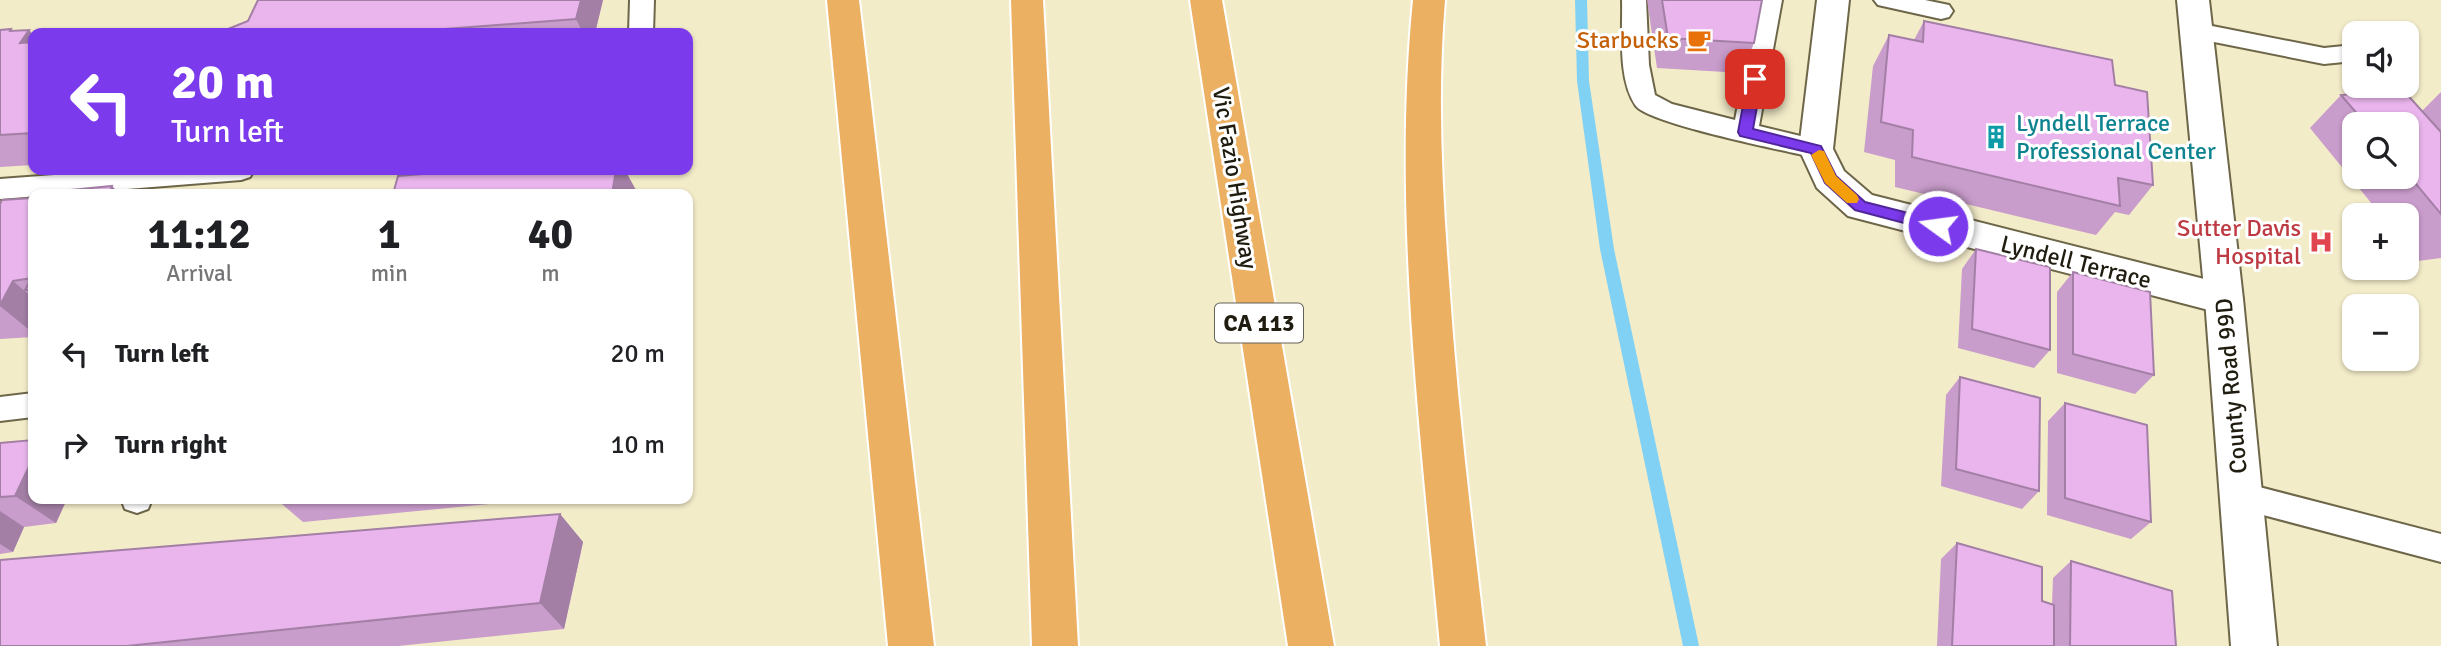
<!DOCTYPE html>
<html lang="en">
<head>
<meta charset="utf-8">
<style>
	body { margin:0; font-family:Signika,sans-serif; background:#f2f2f2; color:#202124; height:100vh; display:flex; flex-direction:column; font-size:26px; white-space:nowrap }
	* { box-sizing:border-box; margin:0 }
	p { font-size:23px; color:#757577 }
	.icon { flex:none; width:38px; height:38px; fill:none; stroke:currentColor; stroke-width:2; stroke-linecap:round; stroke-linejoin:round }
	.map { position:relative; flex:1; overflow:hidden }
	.drawer { position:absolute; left:28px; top:189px; width:665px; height:315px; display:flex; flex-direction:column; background:#fff; border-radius:14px; box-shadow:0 2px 5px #0004 }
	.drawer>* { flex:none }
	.banner { position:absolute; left:28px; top:28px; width:665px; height:147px; border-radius:14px; box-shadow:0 2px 5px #0004; background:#7c3aed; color:#fff; overflow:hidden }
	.tools { position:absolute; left:2342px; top:21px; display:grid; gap:14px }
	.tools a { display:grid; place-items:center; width:77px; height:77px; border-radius:14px; background:#fff; box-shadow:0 2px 5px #0004; font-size:35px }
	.pin { position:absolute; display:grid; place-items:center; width:60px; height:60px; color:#fff; margin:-30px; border-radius:14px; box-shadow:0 4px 10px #0006 }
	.me { position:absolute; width:77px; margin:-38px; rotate:284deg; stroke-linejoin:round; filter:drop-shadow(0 0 5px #0008) }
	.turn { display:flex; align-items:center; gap:24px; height:147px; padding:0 28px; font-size:32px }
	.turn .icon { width:91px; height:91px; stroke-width:2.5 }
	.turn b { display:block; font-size:49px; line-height:60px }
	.eta { display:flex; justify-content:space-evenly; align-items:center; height:119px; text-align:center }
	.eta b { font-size:42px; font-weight:700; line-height:49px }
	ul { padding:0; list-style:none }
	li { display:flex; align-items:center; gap:21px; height:91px; padding:0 28px }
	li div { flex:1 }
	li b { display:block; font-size:26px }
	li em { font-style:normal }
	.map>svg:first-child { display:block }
</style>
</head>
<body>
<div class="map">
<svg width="2441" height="646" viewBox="0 0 2441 646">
	<rect width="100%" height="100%" fill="#f3ecc9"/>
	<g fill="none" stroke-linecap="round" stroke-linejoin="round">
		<path fill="#81d1f4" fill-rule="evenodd" d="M1575 0H1587L1589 81 1614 249 1699 646H1683L1600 249 1577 81Z"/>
		<g stroke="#6d6648" stroke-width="4">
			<path id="service" d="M630 0H654L653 33H629Z
				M1622 0H1646L1649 65 1655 95 1672 104 1735 120 1758 0H1782L1759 126 1825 142 1829 149 1825 156 1816 158C1787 151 1650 124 1636 106 1617 79 1623 31 1622 0Z
				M1874 0H1925L1949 5 1953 11 1949 17 1941 19 1878 5Z
				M2197 23 2324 48 2354 45V61L2324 64 2189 37 2185 31 2189 25Z
				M122 170H254L250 177 241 180 0 199V179Z
				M33 393V417L0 421V397Z
				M2240 482 2441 534V562L2229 506 2225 496 2229 486Z
				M121 499H152L148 509 137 513 125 509Z"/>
		</g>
		<g stroke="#6d6648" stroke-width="4">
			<path id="minor" d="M1817 0H1849L1833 149 1844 171 1872 195 2224 284 2237 288 2243 299 2237 310 2224 314 1848 216 1817 188 1799 149Z"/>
		</g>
		<g stroke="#6d6648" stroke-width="4">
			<path id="tertiary" d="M2177 0H2209L2243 299 2277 646H2231L2205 299Z"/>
		</g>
		<g stroke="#fff" stroke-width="4">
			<path id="motorway" d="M827 0H859L934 646H888Z
				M1011 0H1043L1078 646H1032Z
				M1190 0H1222L1334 646H1288Z
				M1413 0H1445C1437 94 1442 187 1449 281 1457 403 1472 525 1486 646H1440C1421 436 1392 210 1413 0Z"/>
		</g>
		<use href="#service" fill="#fff" fill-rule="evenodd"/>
		<use href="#minor" fill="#fff" fill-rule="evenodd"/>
		<use href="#tertiary" fill="#fff" fill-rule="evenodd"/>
		<use href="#motorway" fill="#ecb062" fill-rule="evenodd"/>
	</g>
	<path fill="#c89ccb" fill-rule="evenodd" d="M603 0 595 33H218Z
		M1647 0H1762L1754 43 1742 73 1657 68Z
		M1924 21 2115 85 2153 185 2129 215 2115 212 2096 235 1895 187V160L1864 152 1873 66 1889 35 1914 40Z
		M0 30H29L33 35V165L0 167Z
		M2441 92V258L2418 261 2406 247V215H2381L2310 128 2341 95 2422 111ZM2354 124H2406V177H2354Z
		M33 198V337L0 339V204Z
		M1976 249 2050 350 2034 368 1958 348 1962 269Z
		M2073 272 2154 375 2135 394 2057 373V292Z
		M1960 377 2039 491 2022 509 1941 486 1946 395Z
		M2065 403 2151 522 2131 539 2047 515 2048 421Z
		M0 443 33 499H67L56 523 24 527 13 552 0 554Z
		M276 499H542L303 522Z
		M560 514 583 542 564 629 398 646H0Z
		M1957 543 2042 601 2052 605 2053 578 2071 561 2176 646H1937L1941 559Z"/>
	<path fill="#a37fa5" d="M581 0H603L595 33H583L576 19Z
		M11 29 22 41 29 30 33 35V56L10 31Z
		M616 170H625L636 190 635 194H612Z
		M112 186 120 194H109Z
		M13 281 33 298V333L0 306Z
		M33 458V499H67L56 523 15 496Z
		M0 511 24 527 13 552 0 544Z
		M560 514 583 542 564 629 540 603Z"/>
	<path fill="#e9b5ec" stroke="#a37fa5" stroke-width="2" d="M258 0H581L576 19 392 33H218L248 21Z
		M1662 0H1762L1754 43 1668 38Z
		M1924 21 2112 60 2115 85 2147 92 2153 185 2118 178 2120 206 1912 157 1913 130 1881 122 1889 35 1923 42Z
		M11 29 10 31 29 30 20 43 33 42V133L0 135V30Z
		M2403 90 2441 132V214L2406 172V124H2366L2341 95Z
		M472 170H616L612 194H393L398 176Z
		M112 186 109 194H69L71 190Z
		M33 198V290H25L32 278 13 281 0 305V204L2 200Z
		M1976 249 2050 267V350L1972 329Z
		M2073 272 2150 292 2154 375 2073 354Z
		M1960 377 2040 398 2039 491 1956 469Z
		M2065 403 2147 425 2151 522 2065 498Z
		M33 440V458L15 496 0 497V443Z
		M560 514 540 603 127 646H0V560Z
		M1957 543 2042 567V601L2054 605V646H1952Z
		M2071 561 2172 591 2176 646H2070Z"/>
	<path fill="#7c3aed" stroke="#51269a" stroke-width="2" d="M1755 74 1762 79 1753 129 1821 146 1836 176 1865 202 1944 222 1946 226 1944 230 1938 232 1855 210 1825 183 1811 153 1740 136 1738 132 1748 79Z"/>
	<path fill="#f59e0b" d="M1819 150 1824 151 1836 176 1857 195 1859 199 1857 203H1847L1825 183 1811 155Z"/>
	<defs>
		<g id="cafe-bare" transform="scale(1.89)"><path d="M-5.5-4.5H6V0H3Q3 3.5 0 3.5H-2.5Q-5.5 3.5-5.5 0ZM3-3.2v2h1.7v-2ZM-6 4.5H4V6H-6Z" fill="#e8710a" stroke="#fff" stroke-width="2.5" paint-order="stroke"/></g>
		<g id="building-bare" transform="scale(1.89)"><path d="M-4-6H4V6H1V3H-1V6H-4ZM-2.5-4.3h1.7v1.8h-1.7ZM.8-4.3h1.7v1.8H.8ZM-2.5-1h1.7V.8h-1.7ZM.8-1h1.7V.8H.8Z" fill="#0f9aa8" stroke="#fff" stroke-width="2.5" paint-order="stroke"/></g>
		<g id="hospital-bare" transform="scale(1.89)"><path d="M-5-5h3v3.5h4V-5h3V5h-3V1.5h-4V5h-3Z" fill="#e0444e" stroke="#fff" stroke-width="2.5" paint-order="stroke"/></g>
	</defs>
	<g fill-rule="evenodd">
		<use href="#cafe-bare" x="1699" y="40"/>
		<use href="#building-bare" x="1996" y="137"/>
		<use href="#hospital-bare" x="2321" y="242"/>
	</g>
	<g text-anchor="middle" stroke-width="6" stroke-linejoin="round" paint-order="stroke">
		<rect fill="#fff" stroke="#636158" stroke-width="2" x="1215" y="303.5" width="88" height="39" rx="5"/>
		<g font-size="23" font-weight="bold" fill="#201d10">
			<text x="1259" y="331">CA 113</text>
		</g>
		<g font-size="24" fill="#c56008" stroke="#fff" text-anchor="end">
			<text x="1679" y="48">Starbucks</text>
		</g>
		<g font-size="24" fill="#0d838f" stroke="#fff" text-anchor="start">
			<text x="2016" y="131">Lyndell Terrace<tspan x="2016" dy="28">Professional Center</tspan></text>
		</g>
		<g font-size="24" fill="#201d10" stroke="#fff">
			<text transform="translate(1235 178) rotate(81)" y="8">Vic Fazio Highway</text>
			<text transform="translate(2076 262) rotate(14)" y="8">Lyndell Terrace</text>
			<text transform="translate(2231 386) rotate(-95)" y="8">County Road 99D</text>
		</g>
		<g font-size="24" fill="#be3a42" stroke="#fff" text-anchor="end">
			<text x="2301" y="236">Sutter Davis<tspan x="2301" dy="28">Hospital</tspan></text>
		</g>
	</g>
</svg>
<div class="tools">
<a><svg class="icon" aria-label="sound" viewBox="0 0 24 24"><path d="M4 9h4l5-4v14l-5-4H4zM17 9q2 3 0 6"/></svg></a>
<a><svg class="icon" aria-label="search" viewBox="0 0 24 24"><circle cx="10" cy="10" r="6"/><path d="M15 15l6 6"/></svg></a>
<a>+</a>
<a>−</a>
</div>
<div class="pin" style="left:1755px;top:79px;background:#d93025"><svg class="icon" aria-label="arrive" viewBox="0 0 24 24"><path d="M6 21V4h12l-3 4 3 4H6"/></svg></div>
<svg class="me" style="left:1938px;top:226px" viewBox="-20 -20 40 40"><circle r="17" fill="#7c3aed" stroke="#fff" stroke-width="3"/><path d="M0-11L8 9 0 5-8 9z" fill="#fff"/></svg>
<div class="banner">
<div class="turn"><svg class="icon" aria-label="left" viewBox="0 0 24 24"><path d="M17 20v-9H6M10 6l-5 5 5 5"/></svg><div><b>20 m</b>Turn left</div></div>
</div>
<section class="drawer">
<div class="eta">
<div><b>11:12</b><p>Arrival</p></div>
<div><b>1</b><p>min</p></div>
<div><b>40</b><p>m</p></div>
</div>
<ul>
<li><svg class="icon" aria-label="left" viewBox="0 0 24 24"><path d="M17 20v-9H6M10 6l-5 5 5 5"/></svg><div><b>Turn left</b></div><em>20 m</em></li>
<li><svg class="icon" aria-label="right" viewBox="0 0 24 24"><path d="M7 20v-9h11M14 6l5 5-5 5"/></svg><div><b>Turn right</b></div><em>10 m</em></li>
</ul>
</section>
</div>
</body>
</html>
